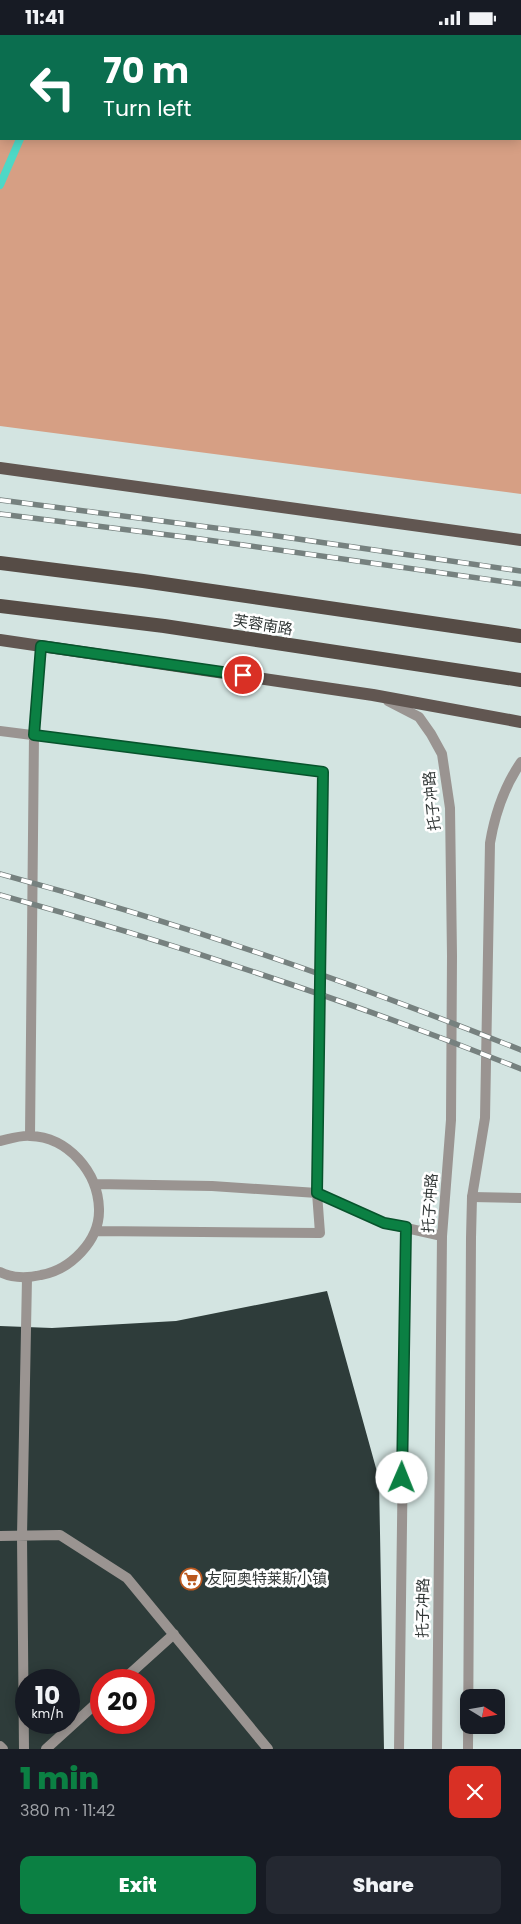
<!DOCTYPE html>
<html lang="en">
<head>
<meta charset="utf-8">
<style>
	body { margin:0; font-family:Poppins,"Noto Sans SC",sans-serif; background:#242831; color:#f1f3f6; height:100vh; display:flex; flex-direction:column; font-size:19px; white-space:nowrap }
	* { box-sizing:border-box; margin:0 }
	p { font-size:16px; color:#9ea1a6 }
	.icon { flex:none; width:28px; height:28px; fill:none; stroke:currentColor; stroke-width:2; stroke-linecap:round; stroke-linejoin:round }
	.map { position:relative; height:1714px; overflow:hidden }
	.side { display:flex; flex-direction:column; background:#171b24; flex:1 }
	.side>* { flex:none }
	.top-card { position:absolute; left:0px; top:0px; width:521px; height:105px; box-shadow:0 2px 12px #0003; background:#0b6e4f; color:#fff; overflow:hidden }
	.needle { width:32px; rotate:101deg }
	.buttons { position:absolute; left:460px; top:1654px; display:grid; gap:10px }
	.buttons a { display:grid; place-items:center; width:45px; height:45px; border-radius:10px; background:#171b24; box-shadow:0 2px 12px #0003; font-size:25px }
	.speed { position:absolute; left:15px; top:1634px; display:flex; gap:10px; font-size:25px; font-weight:700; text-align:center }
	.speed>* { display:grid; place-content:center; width:65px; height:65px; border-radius:50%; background:#171b24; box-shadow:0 2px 12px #0003; line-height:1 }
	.speed small { font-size:12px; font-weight:400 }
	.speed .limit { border:8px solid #d22; background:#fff; color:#111 }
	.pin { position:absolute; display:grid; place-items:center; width:42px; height:42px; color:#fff; margin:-21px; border:2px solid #fff; border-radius:50%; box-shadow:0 1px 5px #0007 }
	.me { position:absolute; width:55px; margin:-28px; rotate:1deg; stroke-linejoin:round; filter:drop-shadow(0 0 4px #0008) }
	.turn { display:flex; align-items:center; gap:18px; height:105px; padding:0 20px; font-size:22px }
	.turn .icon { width:65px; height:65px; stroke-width:2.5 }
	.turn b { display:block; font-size:35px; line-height:42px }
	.round { display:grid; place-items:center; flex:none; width:52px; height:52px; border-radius:10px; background:#242831 }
	.headline { display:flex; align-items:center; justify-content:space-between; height:85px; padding:0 20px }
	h1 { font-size:30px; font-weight:800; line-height:38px; color:#0b8043 }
	.action { display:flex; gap:10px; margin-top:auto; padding:10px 20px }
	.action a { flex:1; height:58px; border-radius:10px; background:#0b8043; color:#fff; font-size:20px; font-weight:800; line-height:58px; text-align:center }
	.action a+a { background:#242831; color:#f1f3f6 }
	.status { display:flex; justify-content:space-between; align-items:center; height:35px; padding:0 25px; background:#171b24; direction:ltr }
	.status svg { height:14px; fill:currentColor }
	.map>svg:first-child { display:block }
</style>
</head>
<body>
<div class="status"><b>11:41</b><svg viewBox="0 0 49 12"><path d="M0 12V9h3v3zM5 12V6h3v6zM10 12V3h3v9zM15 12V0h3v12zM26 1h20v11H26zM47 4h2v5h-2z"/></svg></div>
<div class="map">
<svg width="521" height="1714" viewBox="0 0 521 1714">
	<rect width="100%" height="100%" fill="#d3e4e1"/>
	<path fill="#d69f84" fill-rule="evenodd" d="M0 0H521V459L0 391ZM1 1H520V104H1Z"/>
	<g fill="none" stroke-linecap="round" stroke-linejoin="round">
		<path stroke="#4ed8c6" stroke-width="8" d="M64 1V0
			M0 150 20 104"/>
	</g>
	<path fill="#2e3c3a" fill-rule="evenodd" d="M327 1256 379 1444 384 1714H0V1291L52 1293 176 1286ZM26 1645H69V1688H26ZM101 1645H144V1688H101Z"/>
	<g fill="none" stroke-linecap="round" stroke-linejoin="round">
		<path stroke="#9a9491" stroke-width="10" d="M0 696 323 737 317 1158 320 1198 95 1196
			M30 1101 34 700 41 611
			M0 1106C9 1104 21 1100 30 1101 68 1102 98 1137 99 1174 100 1206 70 1235 41 1240 28 1243 12 1243 0 1237
			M95 1149 212 1151 317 1158 384 1188 442 1201
			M399 1714 406 1192"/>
		<path stroke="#9a9491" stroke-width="10" d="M0 1501 60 1500 127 1543 268 1714
			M123 1645 174 1599
			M0 1711 3 1714
			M24 1714 22 1501 27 1243
			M46 1714 101 1664"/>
		<path stroke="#9a9491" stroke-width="10" d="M472 1162 521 1163"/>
		<path stroke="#9a9491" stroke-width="10" d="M388 666 419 682 431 699 442 719 450 773 452 921 451 1085 442 1201 437 1714
			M468 1714 471 1203 472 1162 485 1083 490 808C495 778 504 752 521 727"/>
		<path stroke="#615651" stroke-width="12" d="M0 433 521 505
			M0 605 373 660 521 687"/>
		<path stroke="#564c46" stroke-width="14" d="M0 528 143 546 521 601
			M0 571 164 591 521 645"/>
		<g stroke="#76817f" stroke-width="5.5">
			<path id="rail" d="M0 465 277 501 521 536
				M0 479 193 503 521 549
				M0 839C177 887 351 947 521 1015
				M0 860C176 909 351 966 521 1034"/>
		</g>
		<use href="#rail" stroke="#fff" stroke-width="4" stroke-dasharray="11" stroke-linecap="butt"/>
	</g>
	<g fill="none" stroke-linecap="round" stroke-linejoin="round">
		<g stroke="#07532c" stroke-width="12">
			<path id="route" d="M243 640 41 611 34 700 323 737 317 1158 384 1188 406 1192 402 1443"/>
		</g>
		<use href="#route" stroke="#0b8043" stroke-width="9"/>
	</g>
	<defs>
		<g id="supermarket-ring" transform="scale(1.125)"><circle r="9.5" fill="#fff" stroke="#ba571d" stroke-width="1.5"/><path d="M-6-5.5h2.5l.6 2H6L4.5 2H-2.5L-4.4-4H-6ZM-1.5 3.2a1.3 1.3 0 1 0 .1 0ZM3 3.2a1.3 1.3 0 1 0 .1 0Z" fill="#ba571d"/></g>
	</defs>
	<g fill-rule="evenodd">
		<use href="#supermarket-ring" x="191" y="1544"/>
	</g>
	<g text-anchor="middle" stroke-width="5" stroke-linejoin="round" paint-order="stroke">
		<g font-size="15" fill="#333938" stroke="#fff">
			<text transform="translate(263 590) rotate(9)" y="5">芙蓉南路</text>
			<text transform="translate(432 766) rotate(-96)" y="5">托子冲路</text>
			<text transform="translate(430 1168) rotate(-86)" y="5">托子冲路</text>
			<text transform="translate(423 1573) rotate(-89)" y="5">托子冲路</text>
		</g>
		<g font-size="15" fill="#333938" stroke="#fff" text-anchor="start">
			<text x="207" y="1549">友阿奥特莱斯小镇</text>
		</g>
	</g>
</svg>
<div class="buttons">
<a><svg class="needle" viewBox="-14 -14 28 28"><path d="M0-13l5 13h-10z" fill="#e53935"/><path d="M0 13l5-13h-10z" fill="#9ea1a6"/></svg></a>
</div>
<div class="speed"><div>10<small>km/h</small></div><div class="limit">20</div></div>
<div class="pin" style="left:243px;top:640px;background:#d93025"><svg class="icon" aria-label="arrive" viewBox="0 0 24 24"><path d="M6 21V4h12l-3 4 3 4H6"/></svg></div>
<svg class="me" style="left:402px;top:1443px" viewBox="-20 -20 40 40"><circle r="19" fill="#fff"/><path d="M0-13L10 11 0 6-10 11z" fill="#0b8043"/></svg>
<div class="top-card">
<div class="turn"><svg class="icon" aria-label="left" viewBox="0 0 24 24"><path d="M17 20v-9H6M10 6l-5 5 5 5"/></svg><div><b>70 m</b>Turn left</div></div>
</div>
</div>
<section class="side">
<div class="headline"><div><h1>1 min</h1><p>380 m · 11:42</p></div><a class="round" style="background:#d93025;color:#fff"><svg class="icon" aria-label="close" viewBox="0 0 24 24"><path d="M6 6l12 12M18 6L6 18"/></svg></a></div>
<div class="action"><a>Exit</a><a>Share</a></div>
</section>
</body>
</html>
